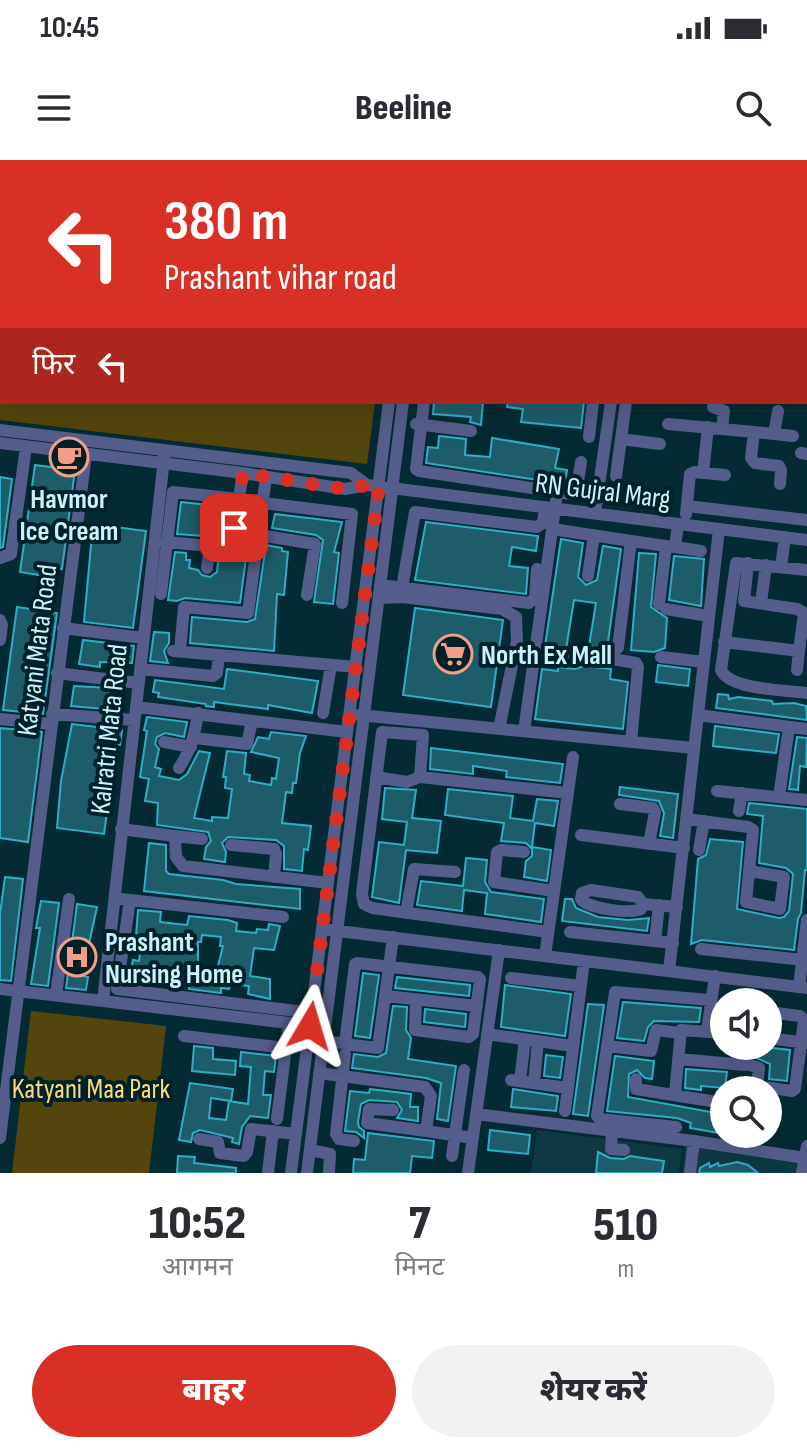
<!DOCTYPE html>
<html lang="hi">
<head>
<meta charset="utf-8">
<style>
	body { margin:0; font-family:"Sofia Sans Condensed","Noto Sans Devanagari",sans-serif; background:#f2f2f3; color:#2b2b33; height:100vh; display:flex; flex-direction:column; font-size:30px; white-space:nowrap }
	* { box-sizing:border-box; margin:0 }
	p { font-size:26px; color:#7c7c81 }
	.icon { flex:none; width:44px; height:44px; fill:none; stroke:currentColor; stroke-width:2; stroke-linecap:round; stroke-linejoin:round }
	.map { position:relative; height:1013px; overflow:hidden }
	.sheet { display:flex; flex-direction:column; background:#fff; flex:1 }
	.sheet>* { flex:none }
	.banner { position:absolute; left:0px; top:0px; width:808px; height:244px; box-shadow:0 8px 32px #0002; background:#d93025; color:#fff; overflow:hidden }
	.fabs { position:absolute; left:710px; top:828px; display:grid; gap:16px }
	.fabs a { display:grid; place-items:center; width:72px; height:72px; border-radius:50%; background:#fff; box-shadow:0 8px 32px #0002; font-size:40px }
	.pin { position:absolute; display:grid; place-items:center; width:68px; height:68px; color:#fff; margin:-34px; border-radius:16px; box-shadow:0 4px 12px #0006 }
	.me { position:absolute; width:88px; margin:-44px; rotate:7deg; stroke-linejoin:round; filter:drop-shadow(0 0 6px #0008) }
	.turn { display:flex; align-items:center; gap:28px; height:168px; padding:0 32px; font-size:36px }
	.turn .icon { width:104px; height:104px; stroke-width:2.5 }
	.turn b { display:block; font-size:56px; line-height:68px }
	.then { display:flex; align-items:center; height:76px; padding:0 32px; background:#0003; gap:16px; font-size:30px }
	.eta { display:flex; justify-content:space-evenly; align-items:center; height:136px; text-align:center }
	.eta b { font-size:48px; font-weight:800; line-height:56px }
	.primary-button { display:flex; gap:16px; margin-top:auto; padding:16px 32px }
	.primary-button a { flex:1; height:92px; border-radius:48px; background:#d93025; color:#fff; font-size:32px; font-weight:800; line-height:92px; text-align:center }
	.primary-button a+a { background:#f2f2f3; color:#2b2b33 }
	.status { display:flex; justify-content:space-between; align-items:center; height:56px; padding:0 40px; background:#fff; direction:ltr }
	.status svg { height:22px; fill:currentColor }
	header { display:flex; justify-content:space-between; align-items:center; height:104px; padding:0 32px; background:#fff; font-size:36px; font-weight:800 }
	.map>svg:first-child { display:block }
</style>
</head>
<body>
<div class="status"><b>10:45</b><svg viewBox="0 0 49 12"><path d="M0 12V9h3v3zM5 12V6h3v6zM10 12V3h3v9zM15 12V0h3v12zM26 1h20v11H26zM47 4h2v5h-2z"/></svg></div>
<header><svg class="icon" aria-label="menu" viewBox="0 0 24 24"><path d="M4 6h16M4 12h16M4 18h16"/></svg>Beeline<svg class="icon" aria-label="search" viewBox="0 0 24 24"><circle cx="10" cy="10" r="6"/><path d="M15 15l6 6"/></svg></header>
<div class="map">
<svg width="807" height="1013" viewBox="0 0 807 1013">
	<rect width="100%" height="100%" fill="#042b33"/>
	<path fill="#0d3942" d="M537 970 682 989 679 1013H531Z
		M686 980 805 998 803 1013H682Z"/>
	<path fill="#53450b" d="M0 0H405L2 2V242H375L367 304 0 260Z
		M31 851 166 866 149 1013H12Z"/>
	<path fill="#1d5c69" stroke="#30adc6" stroke-width="2" fill-rule="evenodd" d="M434 242H483L481 265 470 262 471 257 433 254Z
		M508 242H584L581 268 521 262 523 249 507 247Z
		M439 276 466 279 465 295 490 297 492 278 559 289 555 308 567 310 565 324 426 303 428 287 438 288Z
		M35 305 75 310 62 409 41 406 39 415 20 412Z
		M0 317 12 319 3 387 0 388Z
		M181 342 228 347 227 357 209 359 204 365 203 376 177 374Z
		M275 354 342 362 334 392 339 393 333 444 314 442 323 380 316 375 272 368Z
		M426 362 538 376 536 391 512 387 509 406 528 408 526 434 415 420Z
		M93 364 146 371 133 468 84 462Z
		M561 379 583 383 578 417 586 425 597 420 603 386 621 389 607 489 589 486 596 443 574 440 566 489 545 486Z
		M220 381 248 384 240 443 185 438 177 441 168 440 175 392 186 393V400H190L189 408 198 410 202 415 210 417 217 412Z
		M266 385 282 388V391L288 392 284 435 277 434 274 491 190 483 192 457 247 462 255 459Z
		M639 393 656 394 651 447 667 458 665 488 654 492 631 490Z
		M674 396 704 399 701 446 669 440Z
		M17 447 57 453 43 554 3 550Z
		M415 448 503 460 491 547 403 535Z
		M154 472 169 473V483L164 491 168 503 150 501Z
		M83 480 134 486 132 503 100 502V507L79 504Z
		M658 505 690 509 688 526 656 522Z
		M585 506 611 509 610 519 628 522 623 569 535 559 542 509 558 511V507L575 509Z
		M227 509 318 521 312 553 268 545V549L214 542V547L206 546V544L158 537 159 533 153 532 155 520 224 529Z
		M74 526 109 528 106 549 71 546Z
		M718 534 728 535 729 539 738 537 772 541 773 544 794 543 806 546 807 560 716 548Z
		M147 557 187 562 184 577 165 573 157 577 155 584 159 589 155 607 161 609 159 616 179 620 187 614 199 591 210 593 194 658 212 661V657L228 658 232 629 225 628 226 617H223L227 591 246 593 244 614 250 615 249 621 271 625 272 618 276 619 279 598 251 592 258 577 269 579 271 572 306 576 300 593 296 623H293L292 633 286 632 282 663 311 666 308 690 304 689 302 711 284 709V686L276 680 228 677 222 683 226 692 225 702 204 699 206 687 211 681 208 672 157 665 158 643 145 641 149 619 140 617 147 571 144 570Z
		M72 564 122 570 120 585H116L104 674 57 668 61 621Z
		M715 566 779 574 776 593 713 586Z
		M0 568 42 572 28 682 0 678Z
		M797 577 807 578 806 607 800 606 798 630 789 629Z
		M431 588 563 604 560 623 506 617 507 611 473 606V614L430 609Z
		M620 627 678 634 673 678 660 676 664 653 659 641 619 635Z
		M385 628 416 630 412 658 441 661 437 693 406 690 399 743 372 737 379 682 404 685 407 662 382 659Z
		M448 629 513 636 510 658 533 661 537 639 558 641 554 666 535 663 532 687 551 690 547 721 524 717 526 701 532 696V689L526 683 501 681 504 663 445 655Z
		M749 643 807 649V710H805L801 753 798 759 794 790 702 780 691 784 698 699 706 695 710 679 743 682 737 749 779 758 784 757 789 751 793 714 786 708 759 703 763 656 747 654Z
		M149 683 166 685V711L169 714 223 720 236 724 300 729V749L144 731Z
		M466 698 487 700 485 722 491 732 544 739 541 762 485 754 487 733 464 730 462 751 417 745 421 721 463 726Z
		M5 717 23 719 11 821 0 820V754Z
		M565 739H572L576 748 598 757 628 760 649 758 647 771 562 761Z
		M41 741 59 743 48 826 31 824 40 768H36Z
		M77 744 97 747 82 816 88 817 86 830 66 828Z
		M138 750 161 752 160 762 187 765 189 756 228 760 237 763 236 771 256 773 257 769 268 770 269 764 280 766 274 790 254 788 250 816 270 819V839L248 834 249 826 230 824 229 829 221 828V833L189 829 190 822 182 821 183 816 160 813 151 814 150 821H129L133 800 139 801 142 777 136 776ZM202 775 221 777 220 786H223L217 810 198 808V782H201Z
		M363 813 379 815 370 878 355 876Z
		M397 817 470 825 469 836 395 828Z
		M505 825 571 834 565 876 501 867Z
		M623 842 701 848 699 862 654 861 648 867 644 881 617 878Z
		M588 844 604 845 588 956 573 954Z
		M393 846 407 847 406 870 411 878 408 899 456 906 448 961 437 959 441 923 426 918 352 908 354 894 378 897 386 893Z
		M425 849 466 854 465 867 424 862Z
		M194 886 213 888V899L236 901 235 915 192 911Z
		M756 886 790 890 787 921 769 919 770 904 754 897Z
		M241 892 276 896 274 912 265 911 263 935H271L268 958 250 956 242 967 239 984 232 982 233 978 200 970 193 973 191 982 179 980 190 923 233 929 231 941 211 938 209 958 226 960 229 941 248 944 251 907 240 906Z
		M546 895 563 897 560 918 544 916Z
		M615 896 654 901 652 919 645 918 637 910 629 914 628 937 722 954 719 973 690 968 691 963 677 958 607 951Z
		M686 909 727 912 725 928 701 926V930L685 928Z
		M370 929 411 934 410 947H418V961L397 958 402 950 397 942 369 940 361 944 358 962 359 967 364 971V978L356 972 345 971 350 931 369 933Z
		M513 929 558 936 556 951 511 947Z
		M490 970 530 975 528 994 488 990Z
		M368 973 434 981 432 998 412 996 410 1013H353L354 999 365 1000Z
		M598 992 610 998 624 999 630 996 664 1001 662 1013H596Z
		M178 996 195 997 194 1003 236 1008V1013H177Z
		M737 1002 748 1005 758 1013H699L700 1008 709 1003 710 1007 718 1003 719 1006Z"/>
	<g fill="none" stroke-linecap="round" stroke-linejoin="round">
		<path stroke="#555e8a" stroke-width="12" d="M690 0 707 2
			M420 2V0
			M433 2V0
			M514 2V0
			M584 2V0
			M648 2 649 0
			M753 2V0
			M806 15 807 16
			M806 37H807
			M806 83H807
			M806 167H807
			M806 213H807
			M424 242 416 309 419 311 571 334 577 328 581 302
			M713 247 724 251 722 269
			M416 264 471 271
			M668 264 754 272 751 298 755 303 779 306 781 310 780 324
			M0 270 351 313 367 325
			M754 272 793 276
			M774 274 778 251
			M589 277 593 242
			M621 279 660 284
			M0 283 243 313 345 329 367 325 807 380
			M801 293 807 294
			M703 313 708 267
			M616 316 626 242
			M263 343 352 354 342 443
			M687 346 807 360
			M595 353 611 242
			M686 354 690 314 694 312 725 315
			M552 369 631 381
			M259 375 315 384 307 435
			M166 382 210 386
			M675 387 701 391
			M0 398 11 394 26 287
			M748 403 744 441 797 449 804 453 799 491
			M781 407 785 377
			M207 408 213 367 234 368 243 313
			M807 410 736 403 721 510C730 530 786 530 807 533
			M588 416 594 375
			M380 425 529 443 535 438 537 409
			M402 428 415 352 537 367 543 363 545 347
			M161 434 173 332 239 339
			M379 438 402 437 502 449 516 457 517 481 499 569
			M761 443 766 405
			M659 444 666 386 675 387 678 364
			M666 449 709 456
			M0 460 2 465 0 480
			M63 468 143 478
			M724 482 799 491 797 510
			M618 488 631 381 666 386
			M173 491 356 507
			M180 491 184 447 248 453 266 317
			M534 494 576 500 589 495 636 503 638 507 631 582
			M661 497 704 502
			M140 509 213 516 217 513 219 495
			M57 513 138 523
			M136 547 347 572
			M323 553 331 505
			M52 554 134 560
			M359 555 694 588
			M698 555 807 569
			M0 559 51 564
			M524 571 556 341
			M194 578 247 584 252 561
			M164 582 191 587
			M179 608C191 590 195 574 198 553
			M376 617 407 622 420 617
			M717 631 807 640
			M779 637 789 567
			M620 644 653 648 655 652 649 684
			M739 651 742 633
			M686 659 748 667 753 670 746 742 780 749 784 717 750 711
			M121 669 175 676 176 697 183 706 328 723
			M581 675 684 688
			M175 676 202 679
			M231 685 274 689 276 694 274 717
			M699 690 704 661
			M524 692 501 690 497 692 494 722 554 731
			M121 739 283 757
			M130 740 117 829 312 853
			M643 744 641 749C630 754 588 749 581 739L582 733 591 730 638 737 643 744 677 747
			M406 753 414 709 455 712
			M330 770 807 828
			M548 772 372 748 364 744 362 734 382 572 423 575 420 617 568 633
			M570 772 673 783
			M655 781 659 745
			M701 789 803 800
			M545 796 573 597
			M669 811 719 369
			M511 818 581 826
			M799 827 807 760
			M0 829 315 866
			M56 835 69 739
			M386 836 477 846
			M103 841 165 290
			M707 871 715 816
			M487 874 573 886
			M184 876 286 888
			M768 878 807 883
			M323 882 345 883 355 804 357 803 478 817 480 819 473 874 469 877 415 870 416 840
			M344 884 378 888 393 777
			M607 886 651 891 656 870 680 873
			M747 886 744 903 759 908 757 926 792 931 795 929 804 860 800 856 768 852
			M345 894 336 974 339 979 354 981
			M678 899 745 905
			M319 913 425 927 431 936 426 971 473 978
			M636 919V929L723 943
			M511 920 568 928
			M520 921 525 879
			M534 923 538 881
			M675 934 681 870 724 873
			M393 950 369 949 367 963 426 971
			M565 951 584 801
			M476 954 694 981 805 998
			M277 959 289 864
			M676 967 600 959 597 956 615 832 710 840
			M612 971 611 989 624 990
			M0 978 86 294
			M199 979 218 982 220 993 244 996 247 992 251 969 296 974
			M310 990 330 994 329 1013
			M452 996 464 910
			M268 1013 273 971
			M291 1013 389 242
			M307 1013 403 242
			M468 1013 499 790
			M690 1013 694 981
			M802 1013 807 986"/>
	</g>
	<g fill="none" stroke-linecap="round" stroke-linejoin="round">
		<path stroke="#d93025" stroke-width="14" stroke-dasharray="0 25.2" d="M234 368 243 313 345 329 367 325 379 326 310 866"/>
	</g>
	<defs>
		<g id="cafe-ring" transform="scale(2)"><circle r="9.5" fill="#002129" stroke="#f49e89" stroke-width="1.5"/><path d="M-5.5-4.5H6V0H3Q3 3.5 0 3.5H-2.5Q-5.5 3.5-5.5 0ZM3-3.2v2h1.7v-2ZM-6 4.5H4V6H-6Z" fill="#f49e89"/></g>
		<g id="supermarket-ring" transform="scale(2)"><circle r="9.5" fill="#002129" stroke="#f49e89" stroke-width="1.5"/><path d="M-6-5.5h2.5l.6 2H6L4.5 2H-2.5L-4.4-4H-6ZM-1.5 3.2a1.3 1.3 0 1 0 .1 0ZM3 3.2a1.3 1.3 0 1 0 .1 0Z" fill="#f49e89"/></g>
		<g id="hospital-ring" transform="scale(2)"><circle r="9.5" fill="#002129" stroke="#f49e89" stroke-width="1.5"/><path d="M-5-5h3v3.5h4V-5h3V5h-3V1.5h-4V5h-3Z" fill="#f49e89"/></g>
	</defs>
	<g fill-rule="evenodd">
		<use href="#cafe-ring" x="69" y="297"/>
		<use href="#supermarket-ring" x="453" y="494"/>
		<use href="#hospital-ring" x="77" y="797"/>
	</g>
	<g text-anchor="middle" stroke-width="8" stroke-linejoin="round" paint-order="stroke">
		<g font-size="28" fill="#caf2fd" stroke="#002129">
			<text transform="translate(603 330) rotate(7)" y="10">RN Gujral Marg</text>
			<text transform="translate(36 490) rotate(-83)" y="10">Katyani Mata Road</text>
			<text transform="translate(108 569) rotate(-84)" y="10">Kalratri Mata Road</text>
		</g>
		<g font-size="28" font-weight="bold" fill="#caf2fd" stroke="#002129" text-anchor="start">
			<text x="69" y="348" text-anchor="middle">Havmor<tspan x="69" dy="32">Ice Cream</tspan></text>
			<text x="481" y="504">North Ex Mall</text>
			<text x="105" y="791">Prashant<tspan x="105" dy="32">Nursing Home</tspan></text>
		</g>
		<g font-size="28" fill="#fade75" stroke="#002129">
			<text x="91" y="938">Katyani Maa Park</text>
		</g>
	</g>
</svg>
<div class="fabs">
<a><svg class="icon" aria-label="sound" viewBox="0 0 24 24"><path d="M4 9h4l5-4v14l-5-4H4zM17 9q2 3 0 6"/></svg></a>
<a><svg class="icon" aria-label="search" viewBox="0 0 24 24"><circle cx="10" cy="10" r="6"/><path d="M15 15l6 6"/></svg></a>
</div>
<div class="pin" style="left:234px;top:368px;background:#d93025"><svg class="icon" aria-label="arrive" viewBox="0 0 24 24"><path d="M6 21V4h12l-3 4 3 4H6"/></svg></div>
<svg class="me" style="left:310px;top:866px" viewBox="-20 -20 40 40"><path d="M0-17L14 15 0 8-14 15z" fill="#d93025" stroke="#fff" stroke-width="4"/></svg>
<div class="banner">
<div class="turn"><svg class="icon" aria-label="left" viewBox="0 0 24 24"><path d="M17 20v-9H6M10 6l-5 5 5 5"/></svg><div><b>380 m</b>Prashant vihar road</div></div>
<div class="then">फिर<svg class="icon" aria-label="left" viewBox="0 0 24 24"><path d="M17 20v-9H6M10 6l-5 5 5 5"/></svg></div>
</div>
</div>
<section class="sheet">
<div class="eta">
<div><b>10:52</b><p>आगमन</p></div>
<div><b>7</b><p>मिनट</p></div>
<div><b>510</b><p>m</p></div>
</div>
<div class="primary-button"><a>बाहर</a><a>शेयर करें</a></div>
</section>
</body>
</html>
